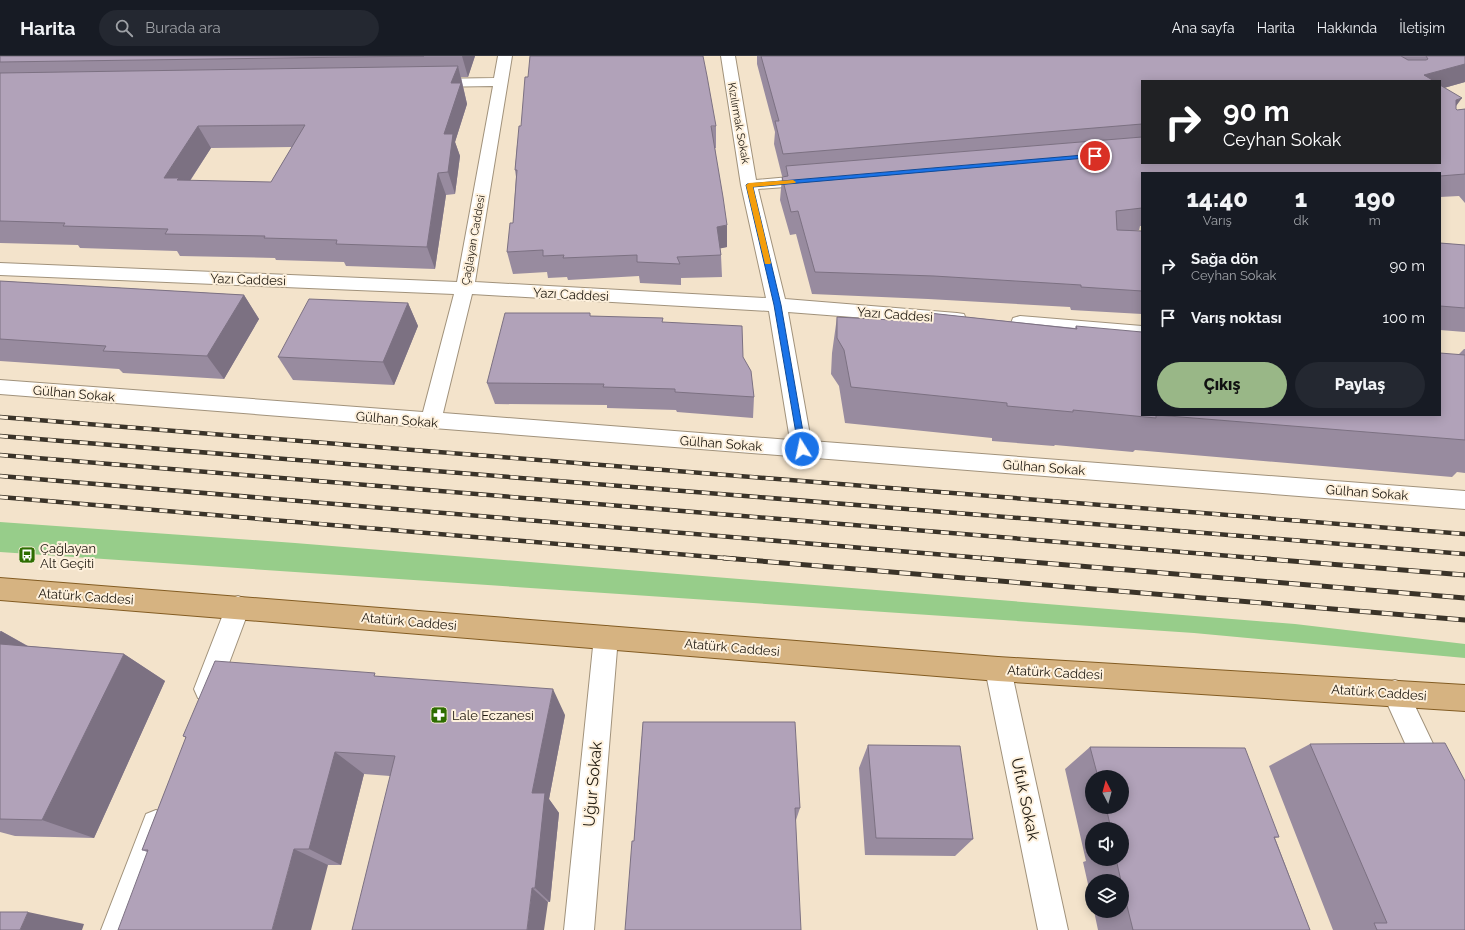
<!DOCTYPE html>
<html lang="tr">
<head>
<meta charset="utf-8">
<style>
	body { margin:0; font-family:Raleway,sans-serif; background:#242831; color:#f1f3f6; height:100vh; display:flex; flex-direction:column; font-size:15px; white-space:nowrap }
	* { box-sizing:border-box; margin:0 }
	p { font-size:13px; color:#9ea1a6 }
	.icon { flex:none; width:22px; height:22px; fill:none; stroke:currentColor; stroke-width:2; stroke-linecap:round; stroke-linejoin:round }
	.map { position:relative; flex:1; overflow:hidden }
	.drawer { position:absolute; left:1141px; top:116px; width:300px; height:244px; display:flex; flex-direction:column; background:#171b24; border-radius:0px; box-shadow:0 2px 10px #0003 }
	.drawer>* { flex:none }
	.banner { position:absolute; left:1141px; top:24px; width:300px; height:84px; border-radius:0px; box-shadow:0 2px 10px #0003; background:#202124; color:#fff; overflow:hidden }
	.needle { width:26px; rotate:354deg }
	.buttons { position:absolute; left:1085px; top:714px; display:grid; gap:8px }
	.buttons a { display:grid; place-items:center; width:44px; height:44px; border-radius:50%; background:#171b24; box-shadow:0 2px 10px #0003; font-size:20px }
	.pin { position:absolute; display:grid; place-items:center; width:34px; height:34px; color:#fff; margin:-17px; border:2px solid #fff; border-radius:50%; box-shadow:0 1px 4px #0007 }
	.me { position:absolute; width:44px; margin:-22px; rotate:350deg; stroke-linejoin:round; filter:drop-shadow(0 0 3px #0008) }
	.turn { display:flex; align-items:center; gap:14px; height:84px; padding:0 16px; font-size:18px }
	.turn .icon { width:52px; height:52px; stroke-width:2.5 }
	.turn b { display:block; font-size:28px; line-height:34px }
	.eta { display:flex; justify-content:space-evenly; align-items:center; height:68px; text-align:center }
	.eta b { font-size:24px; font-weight:800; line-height:28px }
	.primary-button { display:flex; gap:8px; margin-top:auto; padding:8px 16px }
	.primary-button a { flex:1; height:46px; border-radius:24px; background:#99b787; color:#111; font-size:16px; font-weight:800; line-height:46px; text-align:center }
	.primary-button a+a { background:#242831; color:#f1f3f6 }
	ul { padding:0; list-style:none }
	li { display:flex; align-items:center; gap:12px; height:52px; padding:0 16px }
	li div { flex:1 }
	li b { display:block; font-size:15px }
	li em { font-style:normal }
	header { display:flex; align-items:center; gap:24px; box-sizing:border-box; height:56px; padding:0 20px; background:#171b24; border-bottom:1px solid #363941 }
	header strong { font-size:19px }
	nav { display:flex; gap:22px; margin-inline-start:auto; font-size:14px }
	.search { width:280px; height:36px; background:#242831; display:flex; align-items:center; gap:10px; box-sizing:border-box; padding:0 14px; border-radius:22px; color:#9ea1a6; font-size:15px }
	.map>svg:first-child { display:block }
</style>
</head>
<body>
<header>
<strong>Harita</strong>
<div class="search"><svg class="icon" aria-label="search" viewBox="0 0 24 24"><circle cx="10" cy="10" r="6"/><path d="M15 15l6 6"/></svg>Burada ara</div>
<nav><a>Ana sayfa</a><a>Harita</a><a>Hakkında</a><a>İletişim</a></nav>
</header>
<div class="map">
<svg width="1465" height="874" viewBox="0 0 1465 874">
	<rect width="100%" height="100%" fill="#f3e3cb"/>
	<path fill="#97cd8a" d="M0 466 295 487 1295 568 1465 588V602L1194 577 0 496Z"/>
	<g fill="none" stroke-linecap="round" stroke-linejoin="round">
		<g stroke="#a1927b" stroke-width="2">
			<path id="minor" d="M498 0H512L475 226 766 242 741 129 721 0H735L756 124 812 119 818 121 820 124 818 127 812 129 758 133 785 243 957 257 964 258 966 263 964 268 957 269 788 256 811 385 1465 435V453L0 338V324L423 356 454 238 0 219V207L457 226 493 30 432 31 427 30 425 27 427 24 432 23 494 22ZM472 238 769 255 790 384 443 357Z
				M1020 260 1142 270V284L1020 274 1013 272 1011 267 1013 262Z
				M238 540 247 543 250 551 216 642 207 645 198 642 194 633 229 543Z
				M606 570 615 573 618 581 594 874H564L594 581 597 573Z
				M998 601 1007 605 1011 613 1068 874H1038L985 613 989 605Z
				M1395 624 1404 627 1446 715 1442 725 1432 729 1422 725 1382 636 1386 627Z
				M156 754 166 758 170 768 131 874H101L146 758Z"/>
		</g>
		<g stroke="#835c22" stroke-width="2">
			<path id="major" d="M0 522 998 601 1465 629V655L998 625 0 544Z"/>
		</g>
		<use href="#minor" fill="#fff" fill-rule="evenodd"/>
		<use href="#major" fill="#d6b381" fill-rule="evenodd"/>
		<g stroke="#3a3328" stroke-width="4.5">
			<path id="rail-far1" d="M0 361 1465 478
				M0 380 1465 498
				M0 399 1267 503
				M0 420 994 503
				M0 441 736 503"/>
		</g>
		<g stroke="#3a3328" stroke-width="5">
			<path id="rail" d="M724 502 1465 564
				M982 502 1465 542
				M1255 502 1465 519"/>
		</g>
		<use href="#rail-far1" stroke="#fef1dd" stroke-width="3" stroke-dasharray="8" stroke-linecap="butt"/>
		<use href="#rail" stroke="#fef1dd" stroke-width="3.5" stroke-dasharray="11" stroke-linecap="butt"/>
	</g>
	<path fill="#988b9f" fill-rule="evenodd" d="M0 0H475L468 21H461L467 48 455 86 460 100 455 138 446 139 435 213 346 210 344 206 276 204 275 202 180 200 177 195 80 192 78 189 0 187ZM292 91 271 126 190 125 211 92Z
		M757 0H1465V26L1444 32 1456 50V53L1457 54 1465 53V147L1459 140 1440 141V117H1142V170H1140L1139 174 1133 175H1142V258L1071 254 1070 251 928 243 812 238 796 178 790 179 780 144 782 121H785V120H782L774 88 775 76 757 8ZM1142 25 1440 107H1142Z
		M716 70V92H715L727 191 720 192 721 199 722 221 681 222V229L640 227 639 220 568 224 567 221 548 222 547 216 513 218 507 196 513 167 516 121 515 114 517 89Z
		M1440 187 1465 189V276L1440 274Z
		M0 225 244 239 259 263 224 323 123 317 119 313 0 305Z
		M408 247 418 270 394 329 293 324 278 301Z
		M929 257 1075 272 1076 270 1142 359 1459 298 1464 293H1465V417L1457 416 1452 421 1135 394 1133 396 1055 389 1054 390 992 385V382L845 367 839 330 831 318 832 297 837 261 927 266Z
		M591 260 663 266 743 301 754 341 753 362 677 356 676 354 607 352V349L495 348 487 327Z
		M0 575H1L28 590 124 598 165 625 94 782 15 780 0 776Z
		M378 620 565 659 549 743 559 757 550 846H548L390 720 364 718 341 809H328L147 796 142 794 186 682 183 680Z
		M643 666 800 752 795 767 634 785Z
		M1310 688 1465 874H1333L1269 710Z
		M868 689 973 783 955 800 865 799 859 712Z
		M1090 691 1279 781 1275 782 1310 874H1098L1094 855H1122V825H1092V846L1083 806 1086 805 1065 713ZM1092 721H1122V751H1092ZM1092 773H1122V803H1092Z"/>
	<path fill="#7c7182" d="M462 0H475L468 21Z
		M1465 8V26L1440 33V25H1420L1424 19Z
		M458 10 467 48 455 86 460 100 455 138 448 116 444 78 451 27Z
		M1462 42 1445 65 1456 44Z
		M198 70 211 92 185 132 164 122Z
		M438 117 446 139 435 213 427 191Z
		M727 169V191L718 193 717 171Z
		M244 239 259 263 224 323 207 300Z
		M408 247 418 270 394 329 383 306Z
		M1 575 50 603 0 591V577Z
		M124 598 165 625 94 782 42 764Z
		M553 633 565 659 549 743 559 757 550 846 535 832 532 737Z
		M335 696 364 718 341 809 309 793Z
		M294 793 328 809 311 874H272Z
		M532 832 548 846 544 874H527Z
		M28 856 84 868 82 874H20Z"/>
	<path fill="#b1a2b9" stroke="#7c7182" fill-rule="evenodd" d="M0 0H424L0 6Z
		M530 0H703L707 20 716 70H711L723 141 727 169 717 171 721 199 677 201 680 208 637 206V199L563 202 564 199 543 200V194L507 196 510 167H513L517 114H515L519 70H521L525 21H528Z
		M761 0H1401L1408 4H1426L1428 3 1426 0H1465V8L1424 19 1434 25H1142V68L783 98 775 65H779Z
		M458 10 451 27H461L444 78H453L448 116 438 117 427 191 336 188 337 184 264 182 265 180 165 178 168 173 63 170 65 167 0 165V17ZM305 69 271 126 177 124 179 122H164L198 70Z
		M1440 29 1462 42 1456 44V53L1457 54 1465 53V118L1440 120V117H1142V152L1116 155 1117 174 1142 175V235L1081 231V229L934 220 815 216 798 155 791 156 782 121 788 120 786 110 1142 81V107H1440Z
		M1440 187 1465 189V252L1440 250Z
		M0 225 244 239 207 300 103 295 106 290 0 283Z
		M309 243 408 247 383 306 278 301Z
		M505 257H590V260L663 262 662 266 742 270 743 301 751 315 754 341 675 336V333L603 331 604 328 487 327Z
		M929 257 1077 273 1076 270 1142 276V359H1440V297L1465 299V384L1156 359V362L1073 354V356L1007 350V347L851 331 844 294 837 282V261L929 266Z
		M0 588 124 598 42 764 0 763Z
		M215 605 375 617 374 620 553 633 532 737H545L535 832H532L527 874H352L395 700 335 696 309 793H294L272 874H118L148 794H142L186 681 183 680Z
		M643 666H795L800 752H795L801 874H625L632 785H634Z
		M1445 687 1465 725V874H1377L1374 867H1387L1310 688Z
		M868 689 960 690 973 783 876 782Z
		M1090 691 1245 692 1279 781H1274L1310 874H1133L1122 830V825H1121L1116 803H1122V773H1111L1106 751H1122V721H1098Z
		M0 856H28L20 874H0Z"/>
	<path fill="#1a73e8" stroke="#114b97" d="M1095 98 1098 100 1097 101 753 131 781 249 806 393 802 396 799 395 774 249 746 129 747 128Z"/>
	<path fill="#f59e0b" d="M793 124 796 126 795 127 753 131 771 207 770 208H765L746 129 749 127Z"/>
	<defs>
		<g id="bus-square" transform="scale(0.9)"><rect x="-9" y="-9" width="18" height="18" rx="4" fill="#2d6d00" stroke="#fef1dd"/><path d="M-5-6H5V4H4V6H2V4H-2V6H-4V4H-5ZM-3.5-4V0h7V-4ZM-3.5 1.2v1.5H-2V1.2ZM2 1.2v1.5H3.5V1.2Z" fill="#fff"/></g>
		<g id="pharmacy-square" transform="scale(0.9)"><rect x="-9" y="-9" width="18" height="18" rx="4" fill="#2d6d00" stroke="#fef1dd"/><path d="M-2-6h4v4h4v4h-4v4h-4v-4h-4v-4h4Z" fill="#fff"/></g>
	</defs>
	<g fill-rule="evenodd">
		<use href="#bus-square" x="27" y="499"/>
		<use href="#pharmacy-square" x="439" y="659"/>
	</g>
	<g text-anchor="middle" stroke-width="4" stroke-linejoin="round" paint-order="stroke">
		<g font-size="11" fill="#1e180f" stroke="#fef1dd">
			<text transform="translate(739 67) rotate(80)" y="4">Kızılırmak Sokak</text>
			<text transform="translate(473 184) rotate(-80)" y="4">Çağlayan Caddesi</text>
		</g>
		<g font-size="13" fill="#1e180f" stroke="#fef1dd">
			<text transform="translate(248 223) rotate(2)" y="5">Yazı Caddesi</text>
			<text transform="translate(571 238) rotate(3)" y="5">Yazı Caddesi</text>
			<text transform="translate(895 258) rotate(4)" y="5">Yazı Caddesi</text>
			<text transform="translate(74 337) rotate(5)" y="5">Gülhan Sokak</text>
			<text transform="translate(397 363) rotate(5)" y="5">Gülhan Sokak</text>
			<text transform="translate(721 387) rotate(4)" y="5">Gülhan Sokak</text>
			<text transform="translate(1044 411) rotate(4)" y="5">Gülhan Sokak</text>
			<text transform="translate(1367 436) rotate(4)" y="5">Gülhan Sokak</text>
			<text transform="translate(86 540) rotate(4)" y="5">Atatürk Caddesi</text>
			<text transform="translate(409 565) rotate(5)" y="5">Atatürk Caddesi</text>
			<text transform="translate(732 591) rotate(5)" y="5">Atatürk Caddesi</text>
			<text transform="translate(1055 616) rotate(3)" y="5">Atatürk Caddesi</text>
			<text transform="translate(1379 636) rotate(4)" y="5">Atatürk Caddesi</text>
		</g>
		<g font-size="13" fill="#1e180f" stroke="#fef1dd" text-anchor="start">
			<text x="40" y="497">Çağlayan<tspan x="40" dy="15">Alt Geçiti</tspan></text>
			<text x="452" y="664">Lale Eczanesi</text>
		</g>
		<g font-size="16" fill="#1e180f" stroke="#fef1dd">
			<text transform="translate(592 728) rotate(-85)" y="6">Uğur Sokak</text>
			<text transform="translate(1026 743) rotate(78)" y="6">Ufuk Sokak</text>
		</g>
	</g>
</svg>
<div class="buttons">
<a><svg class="needle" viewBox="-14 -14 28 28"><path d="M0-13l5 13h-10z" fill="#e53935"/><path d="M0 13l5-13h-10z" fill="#9ea1a6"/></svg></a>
<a><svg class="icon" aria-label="sound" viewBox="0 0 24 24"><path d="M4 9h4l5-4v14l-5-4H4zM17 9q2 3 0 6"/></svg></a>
<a><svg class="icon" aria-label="layers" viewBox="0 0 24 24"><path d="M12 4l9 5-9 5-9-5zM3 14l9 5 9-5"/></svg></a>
</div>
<div class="pin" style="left:1095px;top:100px;background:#d93025"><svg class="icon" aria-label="arrive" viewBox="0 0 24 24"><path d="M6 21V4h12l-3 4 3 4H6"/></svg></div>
<svg class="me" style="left:802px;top:393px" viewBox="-20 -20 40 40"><circle r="17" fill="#1a73e8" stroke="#fff" stroke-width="3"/><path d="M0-11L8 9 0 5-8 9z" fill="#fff"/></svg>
<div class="banner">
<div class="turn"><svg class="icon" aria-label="right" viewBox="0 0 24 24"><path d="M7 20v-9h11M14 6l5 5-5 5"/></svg><div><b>90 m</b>Ceyhan Sokak</div></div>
</div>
<section class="drawer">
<div class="eta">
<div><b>14:40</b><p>Varış</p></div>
<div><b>1</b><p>dk</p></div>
<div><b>190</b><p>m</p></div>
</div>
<ul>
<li><svg class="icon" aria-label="right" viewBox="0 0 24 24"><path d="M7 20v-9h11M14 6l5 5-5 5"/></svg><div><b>Sağa dön</b><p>Ceyhan Sokak</p></div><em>90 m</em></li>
<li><svg class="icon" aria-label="arrive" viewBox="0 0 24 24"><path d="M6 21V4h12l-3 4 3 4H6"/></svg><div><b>Varış noktası</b></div><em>100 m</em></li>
</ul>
<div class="primary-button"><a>Çıkış</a><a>Paylaş</a></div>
</section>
</div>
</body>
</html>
